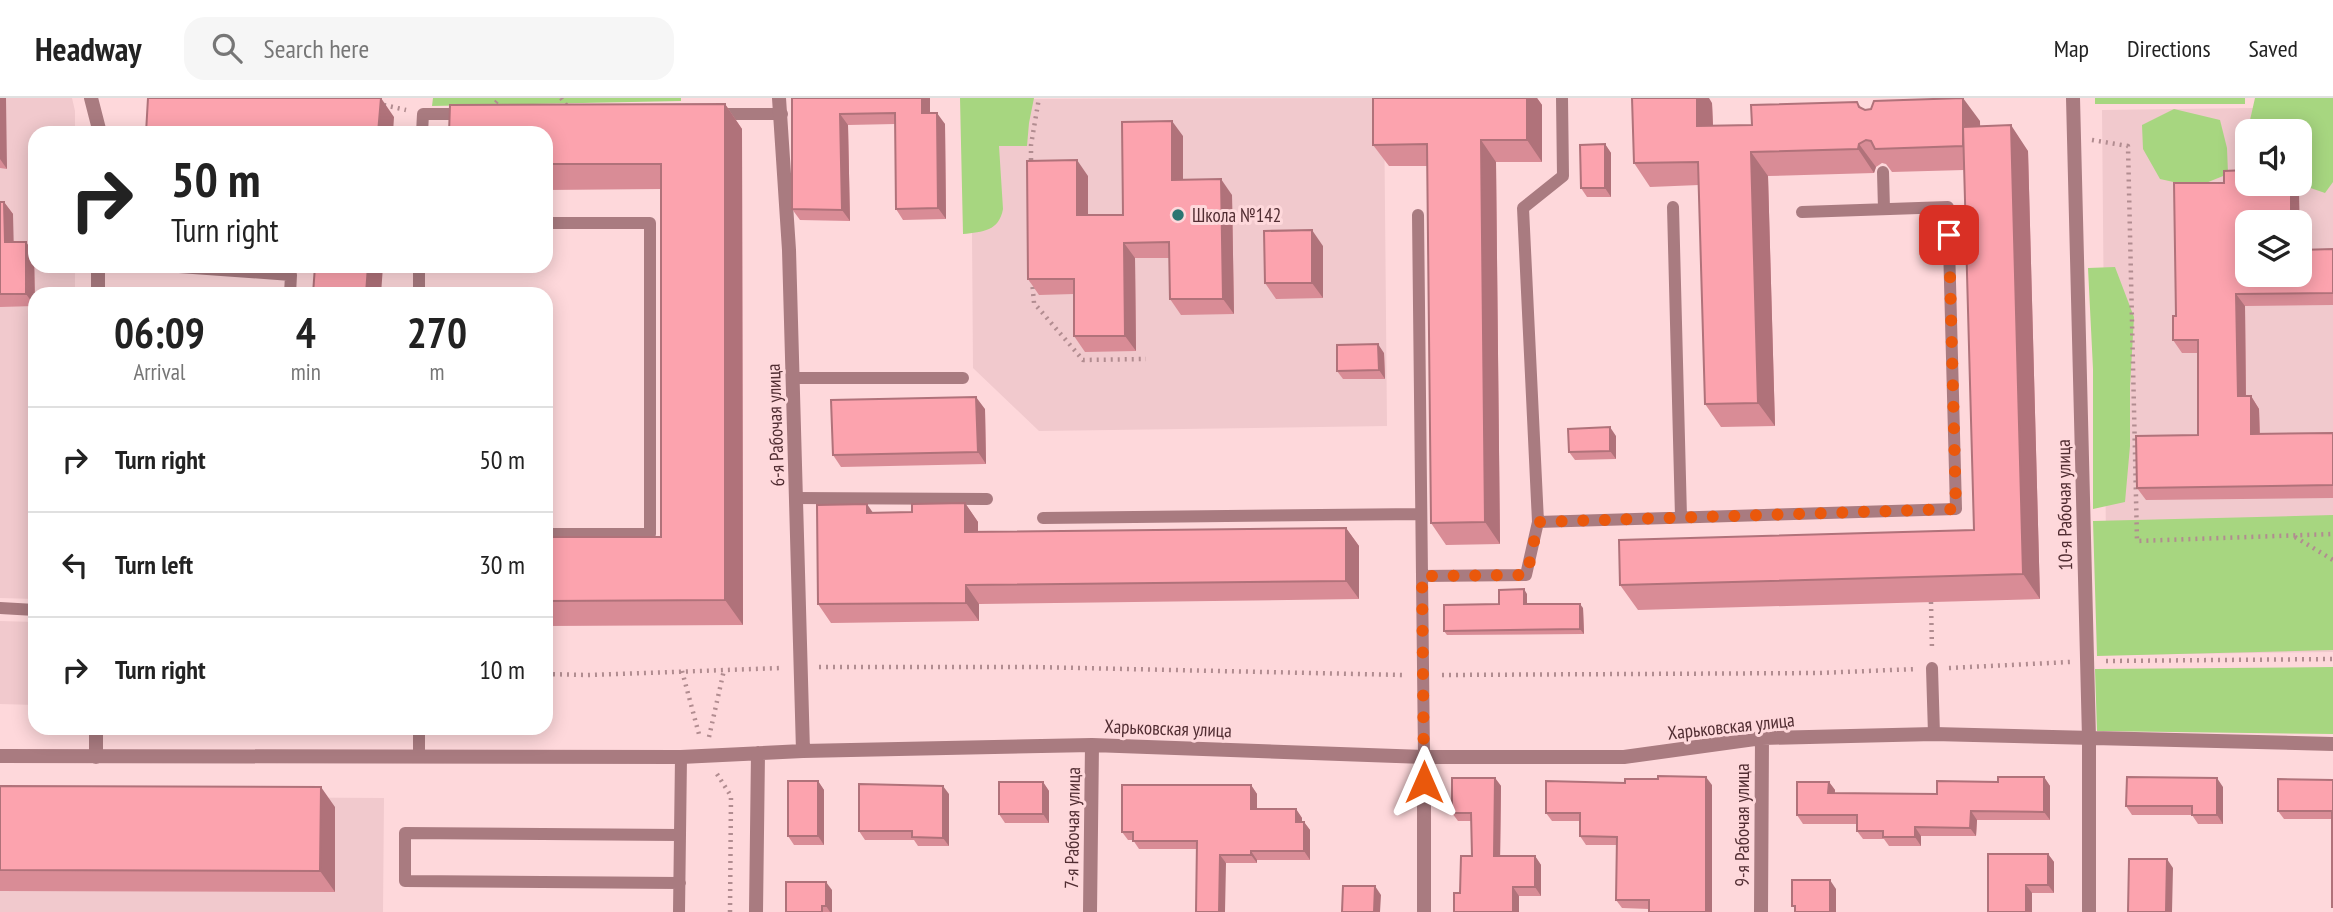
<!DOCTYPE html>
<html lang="en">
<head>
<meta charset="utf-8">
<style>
	body { margin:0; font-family:"PT Sans Narrow",sans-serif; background:#f6f6f6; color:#222; height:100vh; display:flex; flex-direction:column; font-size:26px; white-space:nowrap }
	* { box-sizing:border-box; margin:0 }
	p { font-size:23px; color:#767676 }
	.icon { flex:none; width:38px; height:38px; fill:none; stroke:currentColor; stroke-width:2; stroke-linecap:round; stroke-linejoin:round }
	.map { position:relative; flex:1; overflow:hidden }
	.side { position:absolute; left:28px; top:189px; width:525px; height:448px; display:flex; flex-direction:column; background:#fff; border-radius:21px; box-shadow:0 4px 18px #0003 }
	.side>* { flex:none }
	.guide { position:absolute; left:28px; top:28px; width:525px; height:147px; border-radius:21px; box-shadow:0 4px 18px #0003; background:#fff; color:#222; overflow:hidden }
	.controls { position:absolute; left:2235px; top:21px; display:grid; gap:14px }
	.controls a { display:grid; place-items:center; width:77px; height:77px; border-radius:14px; background:#fff; box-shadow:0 4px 18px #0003; font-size:35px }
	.pin { position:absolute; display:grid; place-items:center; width:60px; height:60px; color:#fff; margin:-30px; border-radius:14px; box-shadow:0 4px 10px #0006 }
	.me { position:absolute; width:77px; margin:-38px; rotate:0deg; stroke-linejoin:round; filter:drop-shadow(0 0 5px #0008) }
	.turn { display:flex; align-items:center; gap:24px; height:147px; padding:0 28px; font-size:32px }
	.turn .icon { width:91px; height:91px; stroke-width:2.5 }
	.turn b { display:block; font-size:49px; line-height:60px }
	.eta { display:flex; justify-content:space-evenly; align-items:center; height:119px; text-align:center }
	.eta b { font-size:42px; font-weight:800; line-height:49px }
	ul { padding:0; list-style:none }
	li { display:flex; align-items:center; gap:21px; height:105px; padding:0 28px; border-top:2px solid #e0e0e0 }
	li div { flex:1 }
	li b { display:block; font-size:26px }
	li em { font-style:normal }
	header { display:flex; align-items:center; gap:42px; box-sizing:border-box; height:98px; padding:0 35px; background:#fff; border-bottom:2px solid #e0e0e0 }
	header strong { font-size:33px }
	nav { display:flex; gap:38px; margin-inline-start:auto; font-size:24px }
	.search { width:490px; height:63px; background:#f6f6f6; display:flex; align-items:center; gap:18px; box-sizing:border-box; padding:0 24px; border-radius:21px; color:#767676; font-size:26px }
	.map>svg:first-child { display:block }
</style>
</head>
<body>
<header>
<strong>Headway</strong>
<div class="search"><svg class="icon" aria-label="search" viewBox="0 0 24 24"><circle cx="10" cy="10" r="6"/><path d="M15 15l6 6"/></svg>Search here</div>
<nav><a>Map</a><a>Directions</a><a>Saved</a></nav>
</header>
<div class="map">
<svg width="2333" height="814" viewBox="0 0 2333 814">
	<rect width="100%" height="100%" fill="#fed8db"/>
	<path fill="#f1c9cd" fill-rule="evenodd" d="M0 0H72L75 13V35H35V168H75V196H35V501L0 500Z
		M1384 0 1387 328 1039 333 973 270 971 1Z
		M2333 9V554L2107 557 2102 12ZM2247 33H2300V86H2247ZM2247 124H2300V177H2247Z
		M0 523 35 524V607L0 606Z
		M0 698 384 700 383 814H0Z"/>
	<path fill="#a7d680" d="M433 0H681V3L432 8Z
		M960 0H1034L1029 25 1027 48H999L1003 111C999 133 983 134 963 136Z
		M2095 0H2245V6H2095Z
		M2255 0H2333V84L2325 95 2299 86 2300 33H2255L2250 22Z
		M2174 11 2220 22 2227 50 2228 76 2196 89 2160 81 2143 51 2142 27Z
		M2115 169 2134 219 2130 289V348L2125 404 2093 411V271L2088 170Z
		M2333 417V552L2097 558 2093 423Z
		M2333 569V636L2097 633 2095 571Z"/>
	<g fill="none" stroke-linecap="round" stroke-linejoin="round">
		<path stroke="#b18c90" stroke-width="4.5" stroke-dasharray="2 5" stroke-linecap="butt" d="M561 0 569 11
			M384 7 406 12
			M491 10 500 0
			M2092 42 2128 48 2137 443 2333 436
			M1031 69V47L1039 0
			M1032 182 1034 205 1083 262 1146 261
			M2295 439 2333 462
			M1931 504 1932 552
			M2106 563 2333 561
			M819 569H1033L1405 577
			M1949 570 2070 564
			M682 573 700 640
			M546 576 587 577 782 570
			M1442 577 1819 575 1916 571
			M709 639 724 572
			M717 676 731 698 730 814"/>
		<path stroke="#a97b80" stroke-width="12" d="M715 16H782
			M422 35 423 16H466
			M1883 74 1884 111
			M1673 109 1681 419
			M1418 117 1422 478
			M546 125H650V436H546
			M165 168 291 177 290 196
			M419 168V196
			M793 280H963
			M796 400 987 401
			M1043 420 1421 416
			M1538 424 1956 411 1948 109 1802 114
			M0 510 35 512
			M1932 570 1934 636
			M419 630V658
			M1424 659 1422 478 1526 477 1538 424 1523 110 1563 78 1562 0
			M680 785 405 783V735L680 737
			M679 814 681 659"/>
		<path stroke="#a97b80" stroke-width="14" d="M91 0 100 35
			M779 0 789 152 803 653
			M2073 0 2089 640V814
			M98 196V168
			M96 630V659
			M0 658 681 659 803 653 1092 647 1424 659H1624L1762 640 1934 636 2333 646
			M1424 659V814
			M756 814 758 655
			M1090 814 1092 647
			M1761 814 1762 640"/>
	</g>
	<path fill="#d98c96" d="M0 0 7 71 0 70Z
		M792 0H930V15L945 26 946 121 903 122 896 111 895 26 848 27 850 123 800 122 792 111Z
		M1373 0H1537L1542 7V64H1496L1500 446 1446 447 1431 425 1427 68H1389L1373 47Z
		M1857 4 1862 11 1865 12 1980 23V28L2028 53 2040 501 1638 512 1620 487 1974 432 1964 72 1892 74 1886 66 1882 65 1876 69 1874 75 1768 78 1775 328 1721 329 1705 306 1699 87 1650 89 1634 65 1712 5 1713 28 1752 27Z
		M725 6 742 31 743 527 546 528V439H661V91L546 92V35Z
		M1183 38V82L1232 97 1234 216 1181 217 1170 201 1169 160H1135L1136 253 1085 254 1074 238V196L1039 197 1028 181 1088 78V117H1123Z
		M1605 46 1611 55V99H1587L1581 90Z
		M2247 86H2292L2299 96 2300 152 2333 151V207L2245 208 2246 298H2251L2259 311 2260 336 2333 335V400L2146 402 2137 390 2198 337V255H2182L2173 242 2176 218Z
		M0 104H4L13 116V144H26L34 156 35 208 0 209Z
		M1323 148V200L1276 201 1265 185Z
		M1384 255 1385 281H1343L1337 273Z
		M985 311 986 366 841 369 833 357Z
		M1616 338V361L1575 362 1569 354Z
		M965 405 978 424V434L1346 430 1359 448V501L979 506V523L831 525 818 506 873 415 912 414Z
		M1527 496V506L1583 510 1584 536 1447 537 1444 533 1499 506Z
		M2044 679 2050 688V722H1977L1976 738H1921V748H1889L1884 741H1863L1857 733V726H1803L1797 717 1829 684 1835 692V695L1937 696 1998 684Z
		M1495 680 1501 688 1500 758H1535L1541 767V798H1519V814H1454L1472 758 1471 723H1458L1452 715Z
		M2333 682V810L2332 809V721H2284L2278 713Z
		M818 683 824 692V747H794L788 738Z
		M1043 684 1049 693V725H1005L999 716Z
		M1251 687 1257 696V711H1296L1302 720V724H1304L1310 732V762H1257V765H1226L1197 751H1139L1133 742H1128L1122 734Z
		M1712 687 1649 811 1622 810 1616 802V747H1586L1580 738V723H1552L1546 715Z
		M0 688 335 709V794L0 793Z
		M2223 689V726H2198L2192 717H2132L2126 708Z
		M949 696V748H918L914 742H865L859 733Z
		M2048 756 2054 764V795H2032V814H1988Z
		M832 792V814H786Z"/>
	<path fill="#b0727a" d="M0 0H6L7 71 0 61Z
		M381 0 394 19 393 35H378Z
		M922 0H930V26L922 15Z
		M1527 0H1537L1542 7V64L1527 42Z
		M1697 0H1709L1712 5 1714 52 1697 28Z
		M1963 0 1980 23 1981 71 1965 48Z
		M725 6 742 31 743 527 725 502Z
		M937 15 945 26 946 121 938 110Z
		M840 16 848 27 850 123 842 112Z
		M1172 23 1183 38V98L1172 82Z
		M2011 27 2028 53 2040 501 2023 476Z
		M1481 42 1496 64 1500 446 1485 424Z
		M1605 46 1611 55V99L1605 90Z
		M1859 46 1876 69 1874 75 1858 51Z
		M1751 54 1768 78 1775 328 1758 305Z
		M1077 62 1088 78V133L1077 117Z
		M1221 81 1232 97 1234 216 1223 201Z
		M2291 86H2292L2299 96 2300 164V124H2291Z
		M4 104 13 116 14 157 5 144Z
		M1312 132 1323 148V200L1312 185Z
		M26 144 34 156 35 208 26 196Z
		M1124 145 1135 160 1136 253 1125 238Z
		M368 168H383L381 196H366Z
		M2236 196 2245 208 2246 311 2238 298Z
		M1378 246 1384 255 1385 281 1379 272Z
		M2251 298 2259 311 2260 349 2251 336Z
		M976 299 985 311 986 366 978 354Z
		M1610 329 1616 338V361L1610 353Z
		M965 405 978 424V453L965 434Z
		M867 406 880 425 867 415Z
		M1346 430 1359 448V501L1346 483Z
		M966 487 979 506V523L966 505Z
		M1524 491 1527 496V511L1524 506Z
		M1580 506 1583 510 1584 536 1580 531Z
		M1706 679 1712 687V814H1706Z
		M2044 679 2050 688V722L2044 714Z
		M1495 680 1501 688 1500 767 1494 758Z
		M2217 680 2223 689V726L2217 717Z
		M818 683 824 692V747L818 738Z
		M1043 684 1049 693V725L1043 716Z
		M1829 684 1835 692 1834 704 1828 695Z
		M1251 687 1257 696V720L1251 711Z
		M943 688 949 696V748L943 740Z
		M321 689 335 709V794L320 773Z
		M1296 711 1302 720V732L1296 724Z
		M1971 713 1977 722 1976 738 1970 730Z
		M1304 724 1310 732V762L1304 753Z
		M1915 729 1921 738V748L1915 739Z
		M1251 753 1257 762V765L1251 757Z
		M2048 756 2054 764V795L2048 787Z
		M1220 757 1226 765 1225 814H1219Z
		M1535 758 1541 767V798L1535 789Z
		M2167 761 2173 770 2172 814H2166Z
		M1830 782 1836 791V814H1830Z
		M826 784 832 792V814H830L826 808Z
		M2026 787 2032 795V814H2026Z
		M1375 788 1381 797 1380 814H1374Z
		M1513 789 1519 798V814H1513Z"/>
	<path fill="#fca3ae" stroke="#b0727a" stroke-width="2" d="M148 0H381L378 35H146Z
		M792 0H922V15H937L938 110 896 111 895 15 840 16 842 112 792 111Z
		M1373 0H1527V42H1481L1485 424 1431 425 1427 46 1373 47Z
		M1632 0H1697V28L1752 27 1751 7 1857 4 1859 9 1865 12 1871 11 1874 3 1963 0V48L1875 51 1871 43 1866 42 1859 46 1858 51 1751 54 1758 305 1705 306 1698 64 1634 65Z
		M725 6V502L546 503V439H661V66H546V35H449L450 7Z
		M1172 23V82L1221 81 1223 201H1170L1169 144 1124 145 1125 238H1074V181H1028L1027 63 1077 62V117H1123L1122 24Z
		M2011 27 2023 476 1620 487 1619 442 1974 432 1963 29Z
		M1605 46V90H1581L1580 47Z
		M2247 72V86H2291V124H2247V177H2300V152L2333 151V195L2236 196 2238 298H2251V336L2333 335V387L2137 390 2136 338 2198 337V242H2173V218H2176L2174 85H2224V73Z
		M0 104H4L5 144H26V196H0Z
		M1312 132V185H1265L1264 133Z
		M315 168H368L366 196H313Z
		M1378 246 1379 272 1337 273V247Z
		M976 299 978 354 833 357 831 302Z
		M1610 329V353L1569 354 1568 331Z
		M965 405V434L1346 430V483L966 487V505L818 506 817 407 867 406V415L912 414V406Z
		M1524 491V506H1580V531L1444 533V507L1499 506V492Z
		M1658 678 1706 679V814H1649V802H1616L1617 739 1580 738V715H1546V683L1625 685V681H1658Z
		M1998 679H2044V714L1971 713 1970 730 1915 729V739H1883V733H1857V717H1797V684H1829L1828 695 1937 696V683L1998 684Z
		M2127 679 2217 680V717H2192V708H2126Z
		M1452 680H1495L1494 758H1535V789H1513V814H1454V795H1460L1461 758H1472L1471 715H1452Z
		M2278 681 2333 682V809H2332V713H2278Z
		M788 683H818V738H788Z
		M999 684H1043V716H999Z
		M859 686 943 688V740L912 739V733H859Z
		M1122 687H1251V711H1296V724H1304V753H1251V757H1220L1219 814H1196L1197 743H1133V734H1122Z
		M0 688 321 689 320 773 0 772Z
		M1988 756H2048V787H2026V814H1988Z
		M2129 761H2167L2166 814H2128Z
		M1792 782H1830V814H1795V808H1792Z
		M786 784H826V808H822V814H786Z
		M1343 788H1375L1374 814H1342Z"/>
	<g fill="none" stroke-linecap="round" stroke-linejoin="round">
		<path stroke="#ea580c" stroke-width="12" stroke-dasharray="0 21.6" d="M1424 684 1422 478 1527 477 1538 424 1956 411 1949 137"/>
	</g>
	<circle fill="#2b7572" stroke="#fed8db" stroke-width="2.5" cx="1178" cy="117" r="7"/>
	<g text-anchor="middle" stroke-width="6" stroke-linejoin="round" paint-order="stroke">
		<g font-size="19" fill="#512d32" stroke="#fed8db" text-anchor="start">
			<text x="1192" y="124">Школа №142</text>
		</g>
		<g font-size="19" fill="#512d32" stroke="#fed8db">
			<text transform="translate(775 327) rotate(-92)" y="7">6-я Рабочая улица</text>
			<text transform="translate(2064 407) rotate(-91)" y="7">10-я Рабочая улица</text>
			<text transform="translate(1731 628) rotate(-6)" y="7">Харьковская улица</text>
			<text transform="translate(1168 630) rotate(2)" y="7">Харьковская улица</text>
			<text transform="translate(1742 727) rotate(-90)" y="7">9-я Рабочая улица</text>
			<text transform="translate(1072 730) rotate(-89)" y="7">7-я Рабочая улица</text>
		</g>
	</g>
</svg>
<div class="controls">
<a><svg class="icon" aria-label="sound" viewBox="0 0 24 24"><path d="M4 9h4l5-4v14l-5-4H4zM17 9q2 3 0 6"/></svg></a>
<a><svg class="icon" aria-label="layers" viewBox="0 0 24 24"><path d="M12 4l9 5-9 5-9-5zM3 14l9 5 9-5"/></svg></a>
</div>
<div class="pin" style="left:1949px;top:137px;background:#d93025"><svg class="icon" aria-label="arrive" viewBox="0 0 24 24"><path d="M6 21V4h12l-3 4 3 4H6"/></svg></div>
<svg class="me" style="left:1424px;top:684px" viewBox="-20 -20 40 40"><path d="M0-17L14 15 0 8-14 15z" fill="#ea580c" stroke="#fff" stroke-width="4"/></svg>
<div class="guide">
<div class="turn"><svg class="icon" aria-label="right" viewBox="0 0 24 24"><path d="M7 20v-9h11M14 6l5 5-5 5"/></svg><div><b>50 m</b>Turn right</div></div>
</div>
<section class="side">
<div class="eta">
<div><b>06:09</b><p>Arrival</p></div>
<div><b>4</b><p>min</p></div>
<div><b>270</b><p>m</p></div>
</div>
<ul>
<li><svg class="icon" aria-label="right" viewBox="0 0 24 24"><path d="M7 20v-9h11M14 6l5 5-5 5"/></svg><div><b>Turn right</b></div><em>50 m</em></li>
<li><svg class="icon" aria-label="left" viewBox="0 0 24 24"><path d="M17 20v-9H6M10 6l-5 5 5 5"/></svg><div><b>Turn left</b></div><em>30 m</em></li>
<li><svg class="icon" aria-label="right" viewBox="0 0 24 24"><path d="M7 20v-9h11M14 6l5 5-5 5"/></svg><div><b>Turn right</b></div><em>10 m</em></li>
</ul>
</section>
</div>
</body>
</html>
